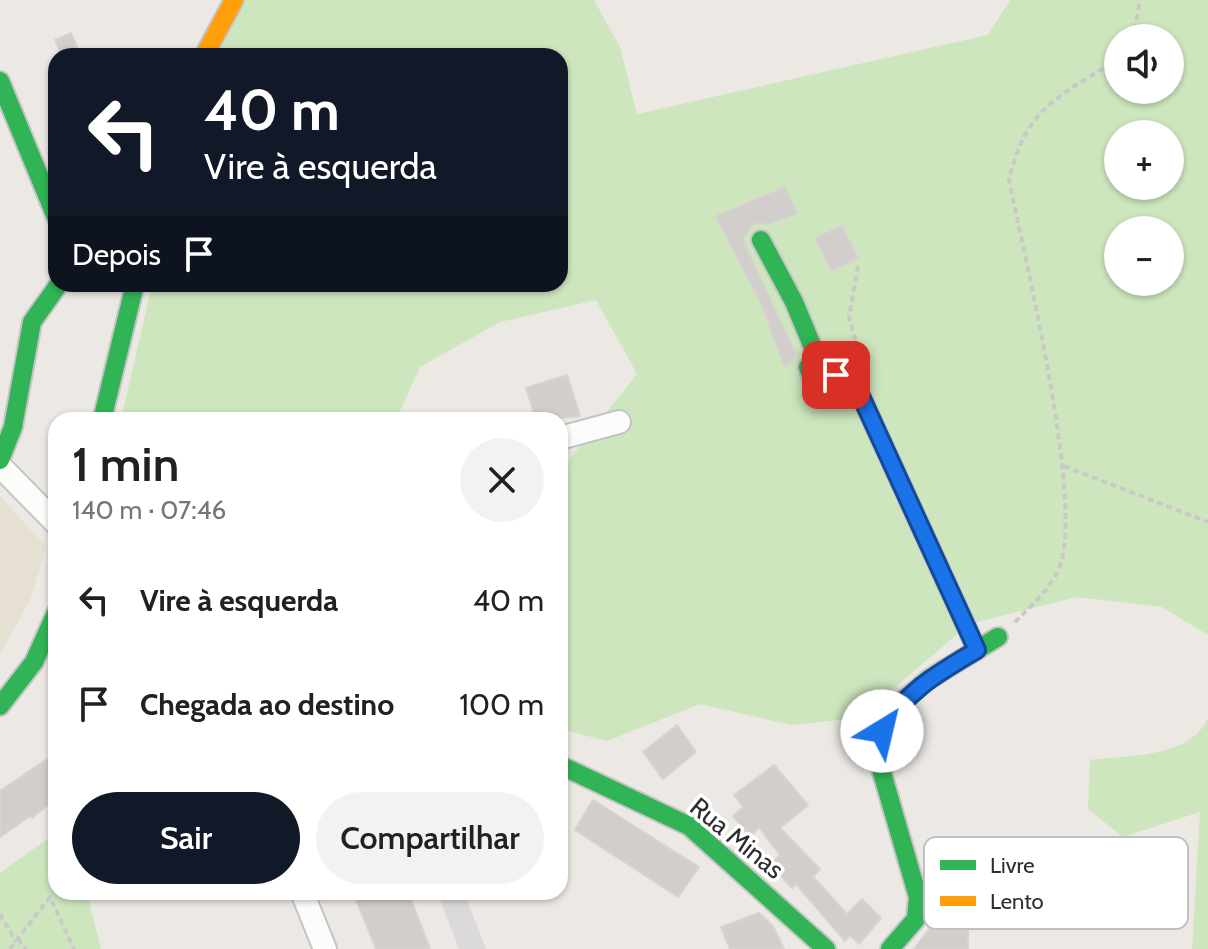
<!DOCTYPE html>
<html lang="pt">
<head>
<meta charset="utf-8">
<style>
	body { margin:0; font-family:Cabin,sans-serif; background:#f2f2f2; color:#202124; height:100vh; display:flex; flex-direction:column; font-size:30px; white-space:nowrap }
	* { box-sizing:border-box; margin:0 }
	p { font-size:26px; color:#757577 }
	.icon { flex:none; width:44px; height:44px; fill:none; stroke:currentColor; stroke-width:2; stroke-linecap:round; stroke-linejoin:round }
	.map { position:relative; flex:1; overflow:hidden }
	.panel { position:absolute; left:48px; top:412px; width:520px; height:488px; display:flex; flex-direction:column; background:#fff; border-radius:24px; box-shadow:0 2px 6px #0004 }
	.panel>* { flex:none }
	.top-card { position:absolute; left:48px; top:48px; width:520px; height:244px; border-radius:24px; box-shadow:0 2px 6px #0004; background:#111827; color:#fff; overflow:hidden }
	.tools { position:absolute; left:1104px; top:24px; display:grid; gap:16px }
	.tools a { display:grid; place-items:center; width:80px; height:80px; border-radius:50%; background:#fff; box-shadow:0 2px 6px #0004; font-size:40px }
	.pin { position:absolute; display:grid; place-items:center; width:68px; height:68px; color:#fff; margin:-34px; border-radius:16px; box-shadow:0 4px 12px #0006 }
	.me { position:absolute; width:88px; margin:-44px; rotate:36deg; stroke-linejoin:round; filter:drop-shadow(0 0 6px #0008) }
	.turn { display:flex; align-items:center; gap:28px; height:168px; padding:0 24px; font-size:36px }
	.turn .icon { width:104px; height:104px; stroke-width:2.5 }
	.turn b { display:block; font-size:56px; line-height:68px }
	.then { display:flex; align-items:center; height:76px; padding:0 24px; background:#0003; gap:16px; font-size:30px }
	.round { display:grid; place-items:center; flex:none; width:84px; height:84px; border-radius:42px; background:#f2f2f2 }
	.headline { display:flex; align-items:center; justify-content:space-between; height:136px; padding:0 24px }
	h1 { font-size:48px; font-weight:600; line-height:60px }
	.cta { display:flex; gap:16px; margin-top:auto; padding:16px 24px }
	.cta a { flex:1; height:92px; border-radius:48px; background:#111827; color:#fff; font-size:32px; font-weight:600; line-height:92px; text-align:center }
	.cta a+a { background:#f2f2f2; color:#202124 }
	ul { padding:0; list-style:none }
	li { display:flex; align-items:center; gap:24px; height:104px; padding:0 24px }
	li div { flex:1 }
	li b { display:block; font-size:30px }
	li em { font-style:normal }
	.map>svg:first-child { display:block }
</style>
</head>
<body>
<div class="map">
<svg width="1208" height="949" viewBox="0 0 1208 949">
	<rect width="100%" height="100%" fill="#ece8e4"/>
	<path fill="#dcd9db" d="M437 892H464L486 949H459Z"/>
	<path fill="#e6e0d3" d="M0 496 46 547 30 600 0 654Z"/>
	<path fill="#cee6be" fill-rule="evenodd" d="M240 0H594L620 47 637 114 988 35 1010 0H1208V635L1162 607 1077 597 969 624 859 718 791 725 700 704 607 741 560 729V488L571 457 637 374 596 300 500 322 420 367 396 420H121L152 284H560V56H217ZM1118 38H1170V90H1118ZM1118 134H1170V186H1118ZM1118 230H1170V282H1118Z
		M1208 718V949H1192L1200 812 1123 837 1088 809 1090 760C1127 755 1189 759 1208 718Z
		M53 835H56V892H87L101 949H0V873Z"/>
	<path fill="#d1cecb" stroke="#d7d4d0" stroke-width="2" d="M71 33 81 56H62L55 40Z
		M785 187 797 214 769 224H753L743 240 796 354 790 364 784 366 760 301 715 216Z
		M842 225 858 258 831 271 815 238Z
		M567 375 580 416 536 420 526 388Z
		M677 725 696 752 663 779 643 752Z
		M56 753V798L32 818 30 816 0 837V791Z
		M774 765 808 805 780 828 820 869 813 877 847 914 862 899 881 918 859 944 850 935 845 941 796 884 792 888 770 864 780 855 759 827 750 837 733 816 743 807 734 795Z
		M593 800 699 867 678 897 575 830Z
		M353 892H408L430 949H376Z
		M759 913 773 926 784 949H730L721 927Z
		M968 920V949H914L933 924 935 931Z"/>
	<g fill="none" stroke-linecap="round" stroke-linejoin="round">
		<g stroke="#c5c4c5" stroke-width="26">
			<path id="street" d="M560 438 619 422
				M0 466 56 523
				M302 892 325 949"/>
		</g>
		<g stroke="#c5c4c5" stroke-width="22">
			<path id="fast" d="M0 81 56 217
				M761 240 794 302 819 362 808 367 813 381 836 375 859 392 977 650
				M102 420 135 284
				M0 460 13 427 32 322 59 284
				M0 706 34 662 56 613
				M560 765 689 826 826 949
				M890 949 916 919 918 897 878 759 882 731 898 705 929 679 998 637"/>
		</g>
		<g stroke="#c5c4c5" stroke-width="22">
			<path id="slow" d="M204 56 234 0"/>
		</g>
		<path stroke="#c9c9c8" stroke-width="4" stroke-dasharray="6 4" stroke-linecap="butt" d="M1129 38 1135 28 1140 0
			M858 266 849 317 862 364
			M1064 466 1208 522
			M1015 622C1030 607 1048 591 1058 571 1087 512 1024 256 1009 180 1022 127 1038 109 1084 80 1097 72 1110 66 1118 54
			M0 914 16 942
			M18 939 26 949
			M10 949 50 897 74 949"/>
		<use href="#street" stroke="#fcfcfb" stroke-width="22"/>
		<use href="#fast" stroke="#30b455" stroke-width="18"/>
		<use href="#slow" stroke="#ff9f0a" stroke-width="18"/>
	</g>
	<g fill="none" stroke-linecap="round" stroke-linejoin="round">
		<g stroke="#114b97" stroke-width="20">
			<path id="route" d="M836 375 859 392 977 650C937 674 907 690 882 731"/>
		</g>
		<use href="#route" stroke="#1a73e8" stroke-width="14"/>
	</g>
	<g text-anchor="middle" stroke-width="7" stroke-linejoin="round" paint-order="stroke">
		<g font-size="26" fill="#2e2e2e" stroke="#fff">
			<text transform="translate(737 838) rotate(39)" y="9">Rua Minas</text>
		</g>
	</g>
	<rect x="924" y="837" width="264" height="92" rx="12" fill="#fff" stroke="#c0c0c0" stroke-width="2"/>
	<rect x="940" y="860" width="36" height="10" fill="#30b455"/>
	<rect x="940" y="896" width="36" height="10" fill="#ff9f0a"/>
	<g font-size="22" fill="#2e2e2e">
		<text x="990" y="873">Livre</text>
		<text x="990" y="909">Lento</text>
	</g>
</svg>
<div class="tools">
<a><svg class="icon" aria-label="sound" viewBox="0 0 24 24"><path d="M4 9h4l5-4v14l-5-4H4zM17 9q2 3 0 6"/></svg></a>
<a>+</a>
<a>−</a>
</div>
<div class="pin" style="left:836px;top:375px;background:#d93025"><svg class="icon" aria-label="arrive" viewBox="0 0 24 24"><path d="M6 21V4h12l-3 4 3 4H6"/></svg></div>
<svg class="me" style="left:882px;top:731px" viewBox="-20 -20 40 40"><circle r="19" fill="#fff"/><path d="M0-13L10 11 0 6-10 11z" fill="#1a73e8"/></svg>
<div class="top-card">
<div class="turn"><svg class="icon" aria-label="left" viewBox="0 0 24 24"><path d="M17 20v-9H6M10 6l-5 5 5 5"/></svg><div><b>40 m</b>Vire à esquerda</div></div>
<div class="then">Depois<svg class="icon" aria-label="arrive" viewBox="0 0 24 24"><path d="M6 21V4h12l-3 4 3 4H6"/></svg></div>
</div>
<section class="panel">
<div class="headline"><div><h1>1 min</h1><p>140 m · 07:46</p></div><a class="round"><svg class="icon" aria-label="close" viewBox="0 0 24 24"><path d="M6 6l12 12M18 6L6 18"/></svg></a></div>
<ul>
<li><svg class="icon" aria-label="left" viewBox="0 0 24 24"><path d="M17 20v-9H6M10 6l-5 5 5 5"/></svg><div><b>Vire à esquerda</b></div><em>40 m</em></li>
<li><svg class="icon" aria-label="arrive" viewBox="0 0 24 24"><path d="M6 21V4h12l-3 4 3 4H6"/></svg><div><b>Chegada ao destino</b></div><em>100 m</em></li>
</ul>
<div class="cta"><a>Sair</a><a>Compartilhar</a></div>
</section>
</div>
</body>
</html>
